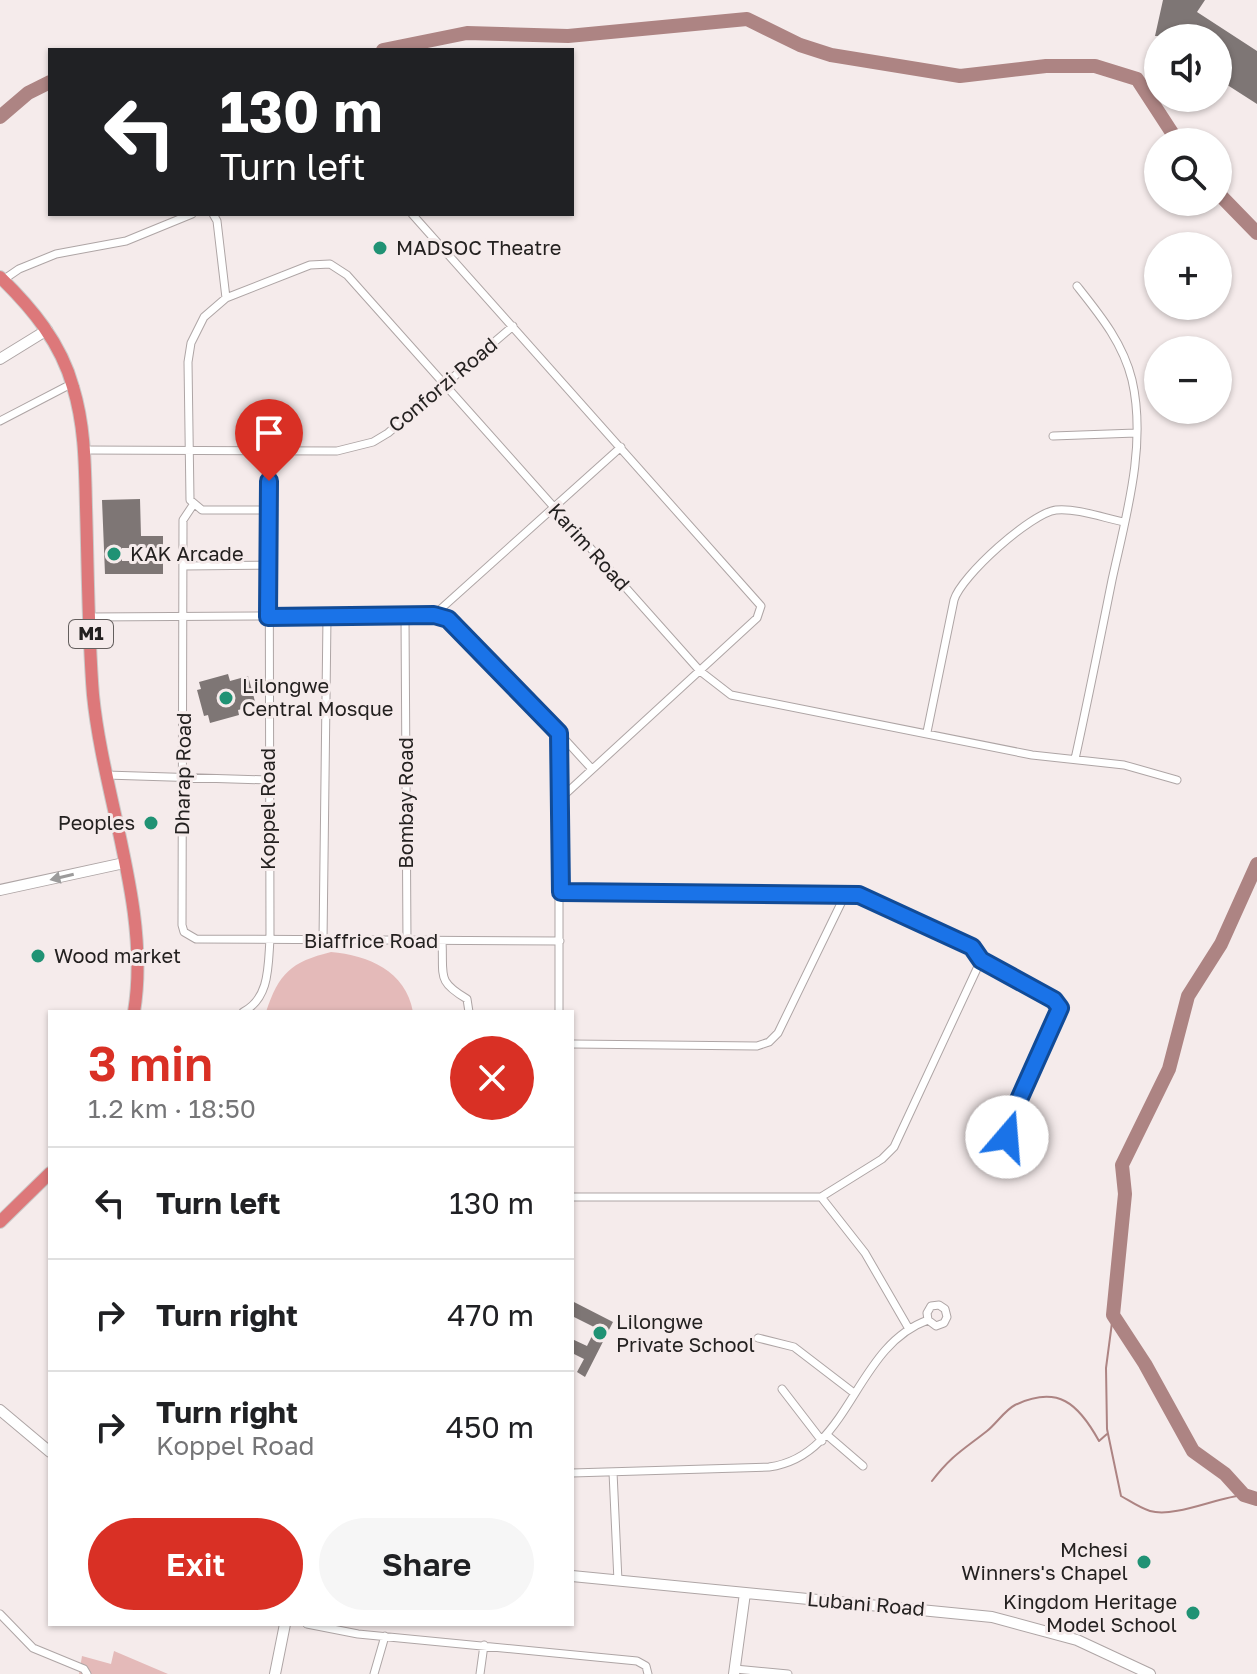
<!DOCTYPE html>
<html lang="en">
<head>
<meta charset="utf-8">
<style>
	body { margin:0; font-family:"Golos Text",sans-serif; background:#f6f6f6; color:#202124; height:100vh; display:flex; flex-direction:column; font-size:30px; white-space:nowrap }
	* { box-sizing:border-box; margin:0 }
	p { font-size:26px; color:#757577 }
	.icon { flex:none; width:44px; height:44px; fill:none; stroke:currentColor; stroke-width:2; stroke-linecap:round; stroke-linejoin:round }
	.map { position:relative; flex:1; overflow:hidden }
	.drawer { position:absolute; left:48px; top:1010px; width:526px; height:616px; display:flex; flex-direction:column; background:#fff; border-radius:0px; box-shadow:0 2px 6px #0004 }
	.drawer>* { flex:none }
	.top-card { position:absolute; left:48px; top:48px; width:526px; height:168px; border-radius:0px; box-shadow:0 2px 6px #0004; background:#202124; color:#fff; overflow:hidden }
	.fabs { position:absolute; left:1144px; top:24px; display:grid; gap:16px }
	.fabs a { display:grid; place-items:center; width:88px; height:88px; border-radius:50%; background:#fff; box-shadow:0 2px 6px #0004; font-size:40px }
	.pin { position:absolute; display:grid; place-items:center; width:68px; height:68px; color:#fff; margin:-82px -34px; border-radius:50% 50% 50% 0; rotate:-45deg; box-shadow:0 0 8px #0007 }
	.pin .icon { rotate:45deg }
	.me { position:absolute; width:88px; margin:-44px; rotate:18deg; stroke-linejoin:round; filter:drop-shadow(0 0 6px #0008) }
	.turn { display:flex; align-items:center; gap:28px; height:168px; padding:0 40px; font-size:36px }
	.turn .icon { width:104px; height:104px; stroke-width:2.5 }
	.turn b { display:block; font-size:56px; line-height:68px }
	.round { display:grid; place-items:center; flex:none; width:84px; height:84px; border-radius:42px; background:#f6f6f6 }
	.head { display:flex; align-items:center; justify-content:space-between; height:136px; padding:0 40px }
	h1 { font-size:48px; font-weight:600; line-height:60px; color:#d93025 }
	.primary-button { display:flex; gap:16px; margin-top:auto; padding:16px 40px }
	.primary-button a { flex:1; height:92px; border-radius:48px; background:#d93025; color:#fff; font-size:32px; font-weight:600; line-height:92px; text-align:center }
	.primary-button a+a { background:#f6f6f6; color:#202124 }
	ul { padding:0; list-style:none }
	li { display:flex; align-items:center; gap:24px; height:112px; padding:0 40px; border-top:2px solid #e0e0e0 }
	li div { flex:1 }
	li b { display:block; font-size:30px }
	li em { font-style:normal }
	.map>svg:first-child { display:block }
</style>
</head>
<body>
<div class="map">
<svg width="1257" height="1674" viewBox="0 0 1257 1674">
	<rect width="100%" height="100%" fill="#f5ebeb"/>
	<path fill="#e4bab9" d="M331 952C368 955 406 971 413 1012H266C279 973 291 962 331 952Z
		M114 1651 168 1674H79L82 1656 111 1664Z"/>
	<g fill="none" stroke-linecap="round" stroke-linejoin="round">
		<path stroke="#ad8483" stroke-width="2" d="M1113 1315 1106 1368 1107 1429 1121 1496C1130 1501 1140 1508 1150 1511 1175 1518 1218 1497 1244 1495
			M932 1481C952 1455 963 1450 987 1431 996 1424 1005 1410 1015 1405 1058 1385 1078 1403 1099 1441L1107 1434"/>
		<path stroke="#ad8483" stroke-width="14" d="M383 50 467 33 568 36 747 19 800 45 831 55 960 76 1046 66H1095L1137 79 1178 142
			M0 117 28 93 50 82
			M1218 193 1257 233
			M1257 864 1221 944 1188 996 1169 1069 1122 1165 1125 1194 1113 1315 1145 1364 1193 1451 1225 1474 1244 1495 1257 1499"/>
	</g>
	<path fill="#7e7675" d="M1163 0H1205L1197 12 1257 51V104L1218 79V38L1155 36Z
		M140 499 141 536H163V548H122V561H163V574H105L102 500Z
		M228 674 230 681 248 676 256 705 238 710 239 715 210 723 208 715 204 716 197 690 201 689 199 682Z
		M572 1301 613 1322 585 1377 577 1372 584 1359 572 1353V1339L587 1346 596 1328 572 1316Z"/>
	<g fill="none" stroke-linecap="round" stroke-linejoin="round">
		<g stroke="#aea5a5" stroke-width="9">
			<path id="street" d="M213 214 217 221 226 298
				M412 214 761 606 757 618 561 798
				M3 280 19 269 56 254 126 241 192 214
				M0 421 73 383
				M1053 436 1136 433
				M84 450 337 451 373 442 388 433 513 326
				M193 505 183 520 182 925 184 932 196 939 560 941
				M269 510H202L190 500 188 362 191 343 204 317 226 298 310 265 330 264 347 275 700 671 731 695 1032 755 1124 765 1177 780
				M183 566 269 565
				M434 615 621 447
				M90 617 434 615 457 627 559 733V1012
				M405 617 407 941
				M927 732 954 600C961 576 1031 513 1056 510 1077 508 1104 518 1124 522
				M559 733 591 768
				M1075 759C1088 700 1100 640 1112 580 1126 516 1147 445 1132 380 1123 343 1100 315 1077 286
				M106 775 268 780
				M561 892 859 895 972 947 981 960 894 1147 882 1159 821 1197H572
				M323 941 327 617
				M442 941C444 976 436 981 467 999L469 1012
				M981 960 1048 995 1060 1008 1013 1113 1007 1137 1001 1141 989 1138
				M243 1012C270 998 268 966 270 939L269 452
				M572 1044 757 1046 769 1042 778 1033 846 893
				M821 1197 865 1253 909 1329
				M758 1338 794 1347 854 1393
				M782 1389 822 1441
				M827 1435 863 1466
				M613 1472 618 1581
				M572 1473 769 1467C851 1456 853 1347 928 1320L936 1326 944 1323 947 1317 945 1309 939 1305 931 1306 927 1313 928 1320
				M0 1614 33 1648 84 1669 87 1674
				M307 1624 358 1634 637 1661 646 1666 648 1674
				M735 1669 788 1674
				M374 1674 385 1636
				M480 1674 484 1645"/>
		</g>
		<g stroke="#aea5a5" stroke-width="12">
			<path id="secondary" d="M0 359 47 330
				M0 890 124 863
				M0 1410 50 1452
				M572 1576 992 1617 1077 1640 1150 1674
				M275 1674 285 1624
				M734 1674 745 1593"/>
		</g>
		<g stroke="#cacac9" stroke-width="14">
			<path id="highway" d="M0 277C32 308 61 343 73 387 85 426 85 466 86 507 88 569 88 633 93 695 103 797 151 911 134 1012
				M0 1222 50 1173"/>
		</g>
		<use href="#street" stroke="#fff" stroke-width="7"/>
		<use href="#secondary" stroke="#fff" stroke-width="10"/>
		<use href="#highway" stroke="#dd787a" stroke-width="12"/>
	</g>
	<defs><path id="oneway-solid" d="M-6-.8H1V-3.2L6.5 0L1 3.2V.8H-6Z" transform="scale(2)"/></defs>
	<use fill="#9c9b9b" href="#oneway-solid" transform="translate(62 877) rotate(167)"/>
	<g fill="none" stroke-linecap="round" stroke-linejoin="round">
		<g stroke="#114b97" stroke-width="20">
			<path id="route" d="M269 481 268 617 434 615 448 619 559 733 561 892 859 895 972 947 981 960 1054 1000 1060 1008 1013 1113 1007 1137"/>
		</g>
		<use href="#route" stroke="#1a73e8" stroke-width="14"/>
	</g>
	<g fill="#209274" stroke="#f5ebeb" stroke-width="3">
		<circle cx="380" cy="248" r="8"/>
		<circle cx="114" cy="554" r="8"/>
		<circle cx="226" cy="698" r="8"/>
		<circle cx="151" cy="823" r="8"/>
		<circle cx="38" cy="956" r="8"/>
		<circle cx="600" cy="1333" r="8"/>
		<circle cx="1144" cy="1562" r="8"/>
		<circle cx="1193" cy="1613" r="8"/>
	</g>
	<g text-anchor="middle" stroke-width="6" stroke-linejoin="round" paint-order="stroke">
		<rect fill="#f5ebeb" stroke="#635e5d" stroke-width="2" x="69" y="620" width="44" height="28" rx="6"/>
		<g font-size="18" font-weight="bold" fill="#242120">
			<text x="91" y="640">M1</text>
		</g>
		<g font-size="20" fill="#242120" stroke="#f5ebeb" text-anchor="start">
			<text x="396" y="255">MADSOC Theatre</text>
			<text x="130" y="561">KAK Arcade</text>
			<text x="242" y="693">Lilongwe<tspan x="242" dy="23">Central Mosque</tspan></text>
			<text x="135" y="830" text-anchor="end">Peoples</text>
			<text x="54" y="963">Wood market</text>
			<text x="616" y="1329">Lilongwe<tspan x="616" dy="23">Private School</tspan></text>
			<text x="1128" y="1557" text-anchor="end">Mchesi<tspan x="1128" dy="23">Winners's Chapel</tspan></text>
			<text x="1177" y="1609" text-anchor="end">Kingdom Heritage<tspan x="1177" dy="23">Model School</tspan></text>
		</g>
		<g font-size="20" fill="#242120" stroke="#f5ebeb">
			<text transform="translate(443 385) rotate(-40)" y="7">Conforzi Road</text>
			<text transform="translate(589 547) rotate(48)" y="7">Karim Road</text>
			<text transform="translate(183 774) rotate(-89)" y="7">Dharap Road</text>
			<text transform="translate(406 803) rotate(-90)" y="7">Bombay Road</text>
			<text transform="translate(268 809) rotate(-90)" y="7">Koppel Road</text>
			<text x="371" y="948">Biaffrice Road</text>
			<text transform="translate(866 1604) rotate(5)" y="7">Lubani Road</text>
		</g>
	</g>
</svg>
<div class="fabs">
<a><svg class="icon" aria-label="sound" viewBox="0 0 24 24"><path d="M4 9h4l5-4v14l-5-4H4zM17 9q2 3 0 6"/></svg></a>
<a><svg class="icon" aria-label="search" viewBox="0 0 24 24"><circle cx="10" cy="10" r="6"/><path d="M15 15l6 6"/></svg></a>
<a>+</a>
<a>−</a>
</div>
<div class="pin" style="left:269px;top:481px;background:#d93025"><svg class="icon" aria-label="arrive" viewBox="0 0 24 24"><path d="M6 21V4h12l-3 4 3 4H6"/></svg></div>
<svg class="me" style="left:1007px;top:1137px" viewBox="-20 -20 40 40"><circle r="19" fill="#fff"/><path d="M0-13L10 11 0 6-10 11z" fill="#1a73e8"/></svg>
<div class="top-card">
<div class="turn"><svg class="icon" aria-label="left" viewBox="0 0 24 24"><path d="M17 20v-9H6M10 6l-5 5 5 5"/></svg><div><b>130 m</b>Turn left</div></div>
</div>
<section class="drawer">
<div class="head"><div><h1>3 min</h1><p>1.2 km · 18:50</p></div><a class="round" style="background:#d93025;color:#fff"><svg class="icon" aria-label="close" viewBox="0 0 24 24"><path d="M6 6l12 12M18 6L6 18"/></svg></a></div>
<ul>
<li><svg class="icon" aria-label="left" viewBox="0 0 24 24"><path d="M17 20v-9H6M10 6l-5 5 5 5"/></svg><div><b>Turn left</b></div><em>130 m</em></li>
<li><svg class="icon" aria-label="right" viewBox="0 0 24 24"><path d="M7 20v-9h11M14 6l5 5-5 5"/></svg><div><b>Turn right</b></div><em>470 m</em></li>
<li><svg class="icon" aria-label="right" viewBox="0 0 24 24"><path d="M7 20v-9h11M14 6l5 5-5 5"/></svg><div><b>Turn right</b><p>Koppel Road</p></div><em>450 m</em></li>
</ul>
<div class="primary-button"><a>Exit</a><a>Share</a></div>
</section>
</div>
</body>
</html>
